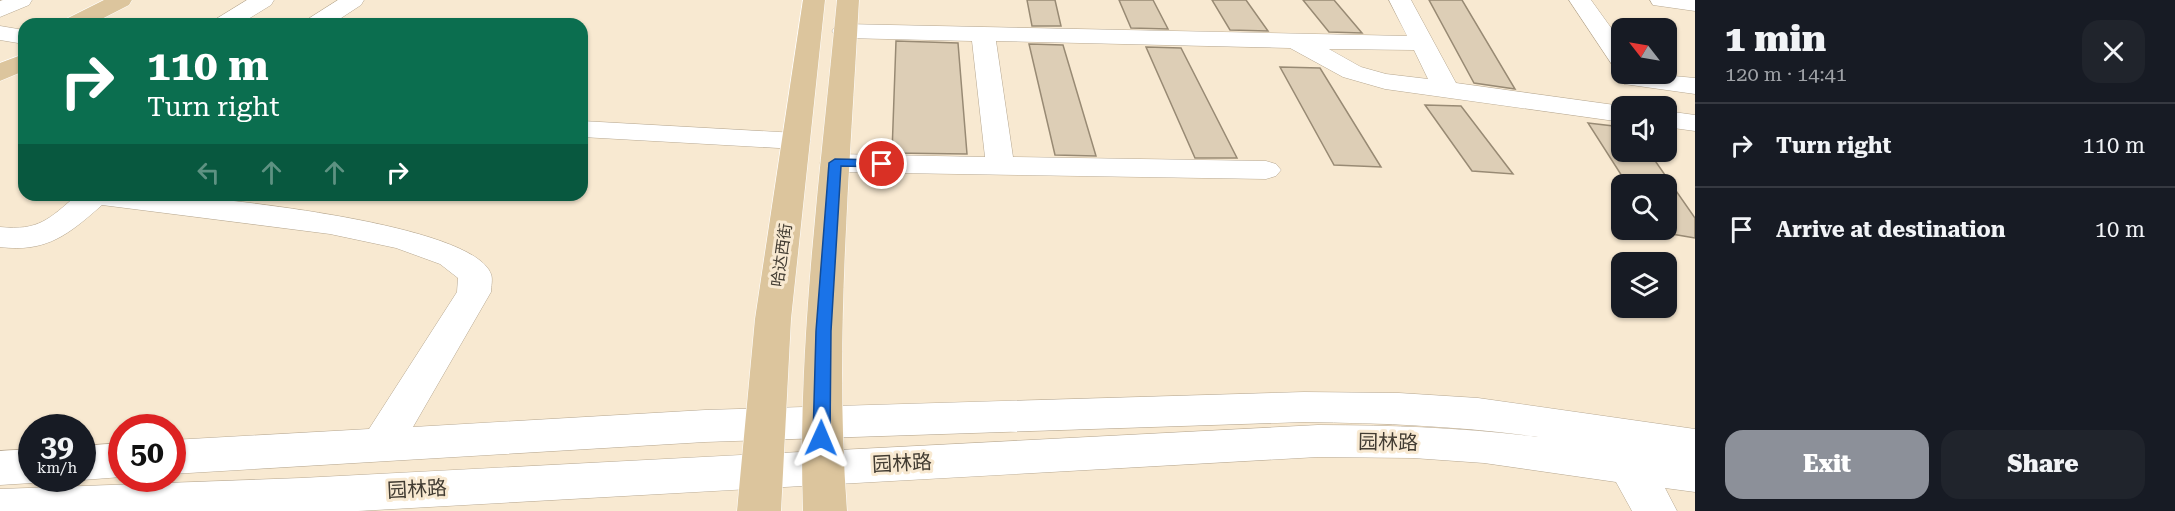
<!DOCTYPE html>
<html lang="en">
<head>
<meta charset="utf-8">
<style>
	body { margin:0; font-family:"Roboto Serif","Noto Sans SC",serif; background:#20242c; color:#f1f3f6; height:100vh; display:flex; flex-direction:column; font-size:22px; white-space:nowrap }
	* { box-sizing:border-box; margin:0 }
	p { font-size:20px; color:#9ea1a6 }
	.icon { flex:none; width:33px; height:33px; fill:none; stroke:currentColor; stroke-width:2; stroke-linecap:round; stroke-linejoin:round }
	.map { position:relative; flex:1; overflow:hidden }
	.details { display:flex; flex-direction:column; background:#171b24; width:480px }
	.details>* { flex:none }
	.banner { position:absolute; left:18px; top:18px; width:570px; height:183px; border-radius:18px; box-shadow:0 2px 4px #0004; background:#0b6e4f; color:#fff; overflow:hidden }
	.needle { width:39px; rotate:301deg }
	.fabs { position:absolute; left:1611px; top:18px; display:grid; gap:12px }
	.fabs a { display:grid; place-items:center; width:66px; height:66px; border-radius:12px; background:#171b24; box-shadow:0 2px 4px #0004; font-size:30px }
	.speed { position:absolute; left:18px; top:414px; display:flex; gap:12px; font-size:30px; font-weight:700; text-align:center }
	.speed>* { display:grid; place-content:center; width:78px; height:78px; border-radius:50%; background:#171b24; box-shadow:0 2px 4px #0004; line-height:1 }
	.speed small { font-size:15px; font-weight:400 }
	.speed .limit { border:9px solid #d22; background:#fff; color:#111 }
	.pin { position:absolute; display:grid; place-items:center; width:51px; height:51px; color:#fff; margin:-26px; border:3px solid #fff; border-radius:50%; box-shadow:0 2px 6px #0007 }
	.me { position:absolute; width:66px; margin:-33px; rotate:1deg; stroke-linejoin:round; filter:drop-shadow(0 0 4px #0008) }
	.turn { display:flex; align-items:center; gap:21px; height:126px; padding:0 30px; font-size:27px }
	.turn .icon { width:78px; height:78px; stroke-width:2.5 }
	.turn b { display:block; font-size:42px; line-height:51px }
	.lanes { display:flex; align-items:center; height:57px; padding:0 30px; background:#0003; justify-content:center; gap:30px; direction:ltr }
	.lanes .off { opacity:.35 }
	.round { display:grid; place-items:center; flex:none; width:63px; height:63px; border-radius:18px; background:#20242c }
	.overview { display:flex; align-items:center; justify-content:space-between; height:102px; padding:0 30px }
	h1 { font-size:36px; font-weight:800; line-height:45px }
	.action { display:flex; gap:12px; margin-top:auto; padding:12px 30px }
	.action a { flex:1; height:69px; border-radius:18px; background:#8c9099; color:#fff; font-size:24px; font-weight:800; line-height:69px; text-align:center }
	.action a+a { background:#20242c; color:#f1f3f6 }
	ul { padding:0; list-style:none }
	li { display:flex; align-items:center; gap:18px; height:84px; padding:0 30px; border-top:2px solid #363941 }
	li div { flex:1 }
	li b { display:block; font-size:22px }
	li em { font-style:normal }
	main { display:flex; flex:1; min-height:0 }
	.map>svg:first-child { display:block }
</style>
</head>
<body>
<main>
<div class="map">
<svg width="1695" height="511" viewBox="0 0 1695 511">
	<rect width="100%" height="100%" fill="#f8e9d1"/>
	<path fill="#ddceb6" stroke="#988a74" stroke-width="1.5" d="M1027 0H1055L1061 26H1032Z
		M1119 0H1153L1168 29 1131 28Z
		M1212 0H1246L1268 31 1230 30Z
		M1303 0H1334L1362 33 1329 32Z
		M1429 0H1462L1515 89 1474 83Z
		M896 41 958 43 967 154 892 153Z
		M1029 44 1063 45 1096 156 1055 155Z
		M1146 47 1181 48 1237 158H1195Z
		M1280 67 1320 68 1381 167 1334 165Z
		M1425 105 1461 106 1513 174 1472 171Z
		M1588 123 1622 127V152H1649L1695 218V238L1666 233V184H1627Z"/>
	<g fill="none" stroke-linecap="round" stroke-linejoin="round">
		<g stroke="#b6a790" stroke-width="1">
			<path id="minor" d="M3 0H32L29 5 0 17V1Z
				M247 0H274L271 5 240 24H212L216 19Z
				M338 0H364L361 5 332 24H304L308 19Z
				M1389 0H1411L1456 83 1622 106H1624H1622V122L1385 89 1343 77 1290 48 996 41 1013 157 1266 161 1276 164 1281 170 1276 176 1266 179 835 172 825 169 820 163 825 157 835 154 985 157 972 41 844 38 836 36 832 31 836 26 844 24 1407 36ZM1329 49 1414 50 1428 79 1386 74 1361 67Z
				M1569 0H1591L1622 43V68L1613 66Z
				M1650 0H1695V11L1653 5Z
				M0 26 24 30V44L0 40Z
				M1621 69 1622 74H1652L1695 78V94L1624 84 1617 74Z
				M1666 111 1695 115V131L1666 127Z
				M582 121 796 133 806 135 810 141 806 147 796 149 582 137Z
				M77 195C108 195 141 193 173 195 226 199 473 224 491 274 493 279 491 287 491 292L413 427 705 410 1304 392 1399 393 1478 398 1695 429V492L1665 488 1677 511H1632L1616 482 1484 463 1413 458 1318 457 358 511H0V489L301 478 1318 425C1392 425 1464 428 1538 437 1460 426 1383 423 1304 422L705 442 172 474V440L369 429 457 292 458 278 440 264 396 248 330 234 102 205C69 234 47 253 0 247V227C39 231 49 219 77 195Z
				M122 443V477L82 480 78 478H82V446Z
				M32 449V478H46L32 483 0 485V451Z"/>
		</g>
		<g stroke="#fff" stroke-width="1">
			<path id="major" d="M104 0H132L129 5 92 24H62L66 19Z
				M803 0H825L791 319 781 511H737L755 319Z
				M837 0H859C850 170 834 341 847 511H803C797 340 821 170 837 0Z
				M24 54V71L0 81V63Z"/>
		</g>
		<use href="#minor" fill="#fff" fill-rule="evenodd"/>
		<use href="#major" fill="#dcc59d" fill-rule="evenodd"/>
	</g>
	<path fill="#1a73e8" stroke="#114b97" stroke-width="1.5" d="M835 159 882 160 888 164 882 167 841 166 831 331 830 438 827 443 821 445 815 443 813 438 816 331 829 163Z"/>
	<g text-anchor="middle" stroke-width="6" stroke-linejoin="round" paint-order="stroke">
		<g font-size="16" fill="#423c32" stroke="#f8e9d1">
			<text transform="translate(781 255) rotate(-82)" y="6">哈达西街</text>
		</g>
		<g font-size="20" fill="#423c32" stroke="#f8e9d1">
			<text transform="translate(1388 442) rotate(1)" y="7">园林路</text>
			<text transform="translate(902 463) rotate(-3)" y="7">园林路</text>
			<text transform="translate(417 489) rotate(-3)" y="7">园林路</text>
		</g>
	</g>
</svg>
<div class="fabs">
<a><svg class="needle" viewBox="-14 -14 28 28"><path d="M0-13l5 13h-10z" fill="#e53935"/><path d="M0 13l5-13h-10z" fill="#9ea1a6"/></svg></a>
<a><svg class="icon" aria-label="sound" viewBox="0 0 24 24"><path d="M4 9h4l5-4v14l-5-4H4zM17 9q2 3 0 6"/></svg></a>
<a><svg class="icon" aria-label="search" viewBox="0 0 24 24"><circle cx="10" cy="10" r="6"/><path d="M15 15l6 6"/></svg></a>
<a><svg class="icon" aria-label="layers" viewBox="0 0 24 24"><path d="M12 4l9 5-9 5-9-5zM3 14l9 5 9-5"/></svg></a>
</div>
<div class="speed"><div>39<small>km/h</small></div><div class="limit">50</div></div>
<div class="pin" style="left:882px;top:164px;background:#d93025"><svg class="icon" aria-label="arrive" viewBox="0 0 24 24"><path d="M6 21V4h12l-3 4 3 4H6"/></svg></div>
<svg class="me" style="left:821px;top:438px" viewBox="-20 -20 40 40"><path d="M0-17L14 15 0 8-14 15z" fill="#1a73e8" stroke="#fff" stroke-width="4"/></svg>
<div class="banner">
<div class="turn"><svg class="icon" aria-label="right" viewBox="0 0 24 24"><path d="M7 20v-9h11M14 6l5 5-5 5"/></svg><div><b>110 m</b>Turn right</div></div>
<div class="lanes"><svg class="icon off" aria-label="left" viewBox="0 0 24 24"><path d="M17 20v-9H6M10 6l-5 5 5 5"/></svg><svg class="icon off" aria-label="ahead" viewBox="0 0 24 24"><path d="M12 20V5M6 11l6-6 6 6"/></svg><svg class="icon off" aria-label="ahead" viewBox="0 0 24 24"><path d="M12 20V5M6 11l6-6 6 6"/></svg><svg class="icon" aria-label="right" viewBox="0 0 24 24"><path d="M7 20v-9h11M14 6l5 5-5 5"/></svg></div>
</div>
</div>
<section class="details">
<div class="overview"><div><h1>1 min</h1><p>120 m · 14:41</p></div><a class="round"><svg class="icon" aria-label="close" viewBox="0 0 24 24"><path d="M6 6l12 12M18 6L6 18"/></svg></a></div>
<ul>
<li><svg class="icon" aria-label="right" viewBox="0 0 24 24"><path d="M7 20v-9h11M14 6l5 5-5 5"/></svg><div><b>Turn right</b></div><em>110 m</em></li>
<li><svg class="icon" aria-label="arrive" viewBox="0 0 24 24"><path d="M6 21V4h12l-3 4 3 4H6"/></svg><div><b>Arrive at destination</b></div><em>10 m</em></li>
</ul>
<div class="action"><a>Exit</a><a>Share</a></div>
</section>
</main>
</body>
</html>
